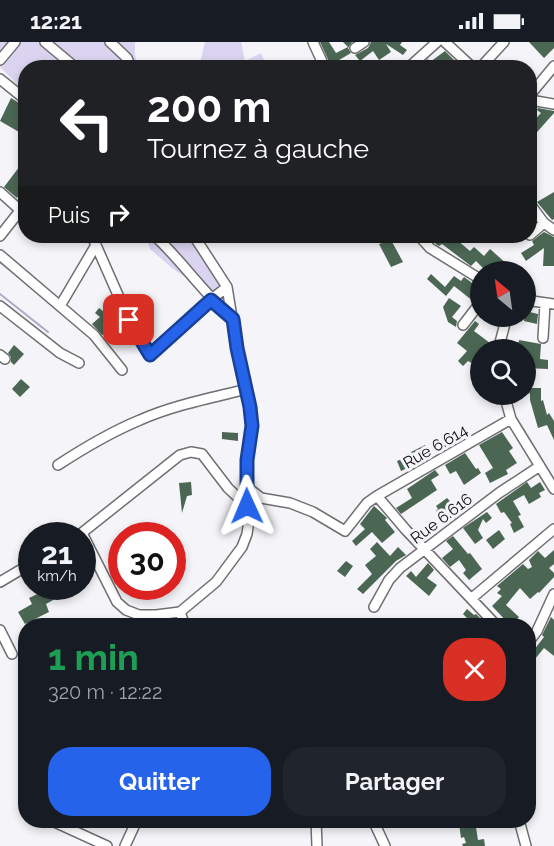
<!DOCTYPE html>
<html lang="fr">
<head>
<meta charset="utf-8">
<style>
	body { margin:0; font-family:Raleway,sans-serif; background:#20242c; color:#f1f3f6; height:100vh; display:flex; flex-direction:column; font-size:22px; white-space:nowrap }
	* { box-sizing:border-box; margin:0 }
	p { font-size:20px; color:#9ea1a6 }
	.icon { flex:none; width:33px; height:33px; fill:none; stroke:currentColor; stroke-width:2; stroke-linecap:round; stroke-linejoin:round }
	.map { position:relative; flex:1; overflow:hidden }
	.details { position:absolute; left:18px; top:576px; width:518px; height:210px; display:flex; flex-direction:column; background:#171b24; border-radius:24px; box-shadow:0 3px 9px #0003 }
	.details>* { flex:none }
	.banner { position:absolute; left:18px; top:18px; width:519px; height:183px; border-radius:24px; box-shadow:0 3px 9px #0003; background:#202124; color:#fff; overflow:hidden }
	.needle { width:39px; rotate:331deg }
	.tools { position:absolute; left:470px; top:219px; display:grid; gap:12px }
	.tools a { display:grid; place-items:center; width:66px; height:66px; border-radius:50%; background:#171b24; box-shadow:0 3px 9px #0003; font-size:30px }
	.speed { position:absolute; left:18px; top:480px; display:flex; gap:12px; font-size:30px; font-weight:700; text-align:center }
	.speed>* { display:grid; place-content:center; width:78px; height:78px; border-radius:50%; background:#171b24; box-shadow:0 3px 9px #0003; line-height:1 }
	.speed small { font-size:15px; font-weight:400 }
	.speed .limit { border:9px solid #d22; background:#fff; color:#111 }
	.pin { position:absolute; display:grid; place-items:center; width:51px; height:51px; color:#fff; margin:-26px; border-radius:12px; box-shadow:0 3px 9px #0006 }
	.me { position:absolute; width:66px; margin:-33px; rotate:359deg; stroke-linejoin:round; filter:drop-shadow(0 0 4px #0008) }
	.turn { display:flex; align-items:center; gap:21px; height:126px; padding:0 30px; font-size:27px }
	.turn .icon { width:78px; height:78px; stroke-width:2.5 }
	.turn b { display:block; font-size:42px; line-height:51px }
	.then { display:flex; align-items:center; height:57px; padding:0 30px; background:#0003; gap:12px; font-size:22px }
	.round { display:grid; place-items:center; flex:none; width:63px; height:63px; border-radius:24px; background:#20242c }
	.overview { display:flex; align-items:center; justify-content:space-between; height:102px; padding:0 30px }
	h1 { font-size:36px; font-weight:700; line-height:45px; color:#1e9e55 }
	.button { display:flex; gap:12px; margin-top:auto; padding:12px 30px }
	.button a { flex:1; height:69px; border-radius:24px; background:#2563eb; color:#fff; font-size:24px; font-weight:700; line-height:69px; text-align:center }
	.button a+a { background:#20242c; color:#f1f3f6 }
	.status { display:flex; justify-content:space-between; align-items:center; height:42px; padding:0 30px; background:#171b24; direction:ltr }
	.status svg { height:16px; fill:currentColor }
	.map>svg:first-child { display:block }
</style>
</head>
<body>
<div class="status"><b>12:21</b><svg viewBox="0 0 49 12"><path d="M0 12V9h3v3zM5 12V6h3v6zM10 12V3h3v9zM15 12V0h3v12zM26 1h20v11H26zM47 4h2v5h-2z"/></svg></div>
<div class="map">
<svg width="554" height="804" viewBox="0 0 554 804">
	<rect width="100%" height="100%" fill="#f5f4f8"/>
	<path fill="#dad4f0" d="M0 0H135V14L139 25 26 26 25 50 0 25Z
		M205 0H241L245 19 261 11 267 25H196L201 17Z
		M146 194H197L231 254 226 259H218L172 226 150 207Z"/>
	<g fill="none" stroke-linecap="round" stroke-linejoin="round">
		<path stroke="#afa8c8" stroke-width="2" d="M0 220 14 231
			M0 252 48 290"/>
	</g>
	<path fill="#4b6754" d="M320 0H329L336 11 348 5 343 0H352L348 6 351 11 339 18 341 26H332Z
		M371 0H402L400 3 407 8 403 13 386 2 391 10 379 18 373 9 360 19 355 13 368 6Z
		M529 0H554V6L544 16Z
		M445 9 454 18 444 26H419L428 17 430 20Z
		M11 56 24 64 22 66 26 68V94L0 79Z
		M538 66 554 69V71L530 98V83L541 71 537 68Z
		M26 116V144L17 156 4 145Z
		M554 150V177L552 178 537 160Z
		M544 190 554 195V224H543L544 206 526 219 521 211 534 203 532 199Z
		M431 194H452L456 200 457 198 470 209 474 205 484 214 490 207 516 230H487L476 219 471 224 442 202 439 204 436 202Z
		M391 198 403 220 391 225 379 202Z
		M431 232 445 245 454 234 461 239 464 235 475 243 472 247 480 254 473 259 454 244 446 254 427 237Z
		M449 256 461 264 452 275 457 279 456 285 448 280 443 265Z
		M99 266 108 273 104 281 114 290 110 294 106 291 102 293 92 282 100 275 95 271Z
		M525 269 538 272 537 282 524 279Z
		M475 279 479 282 474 289 490 301 486 308H480V315L475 323 468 319 463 324 458 319 467 309 457 301Z
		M519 298 541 302 540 317 548 318V327L525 326V308H511V300H519Z
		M14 303 24 312 14 323 11 320V315L8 311Z
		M21 337 30 345 20 355 12 347Z
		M525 346H541V359L543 358 547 373 549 371 554 379V398L547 383 538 386 530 358V351L515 359 511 352H525Z
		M222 390 238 391V399L222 397Z
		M502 390 513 406 509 409 517 421 506 428 508 432 490 441 485 431 493 426 479 403Z
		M449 395 451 399 454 397 456 401 439 410 435 404Z
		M425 403 428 410 414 416 411 410Z
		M465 411 476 427 478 426 481 431 464 443 456 429 450 432 445 423Z
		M409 414 414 423 401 429 397 419Z
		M435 428 439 433 431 438 437 448 401 472 396 466 412 456 407 447Z
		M191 440 192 453 187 454 182 471 179 441Z
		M527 440 531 446 540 440 545 448 539 451 541 455 529 462 524 453 513 459 521 473 518 474 524 485 514 491 510 482 512 481 504 470 501 471 496 462Z
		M447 456 461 471 446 483 436 469 438 467 436 464Z
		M374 464 387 476 385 478 395 490 382 501 372 490 356 504 352 499 365 487 360 482Z
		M487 470 492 476 486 481 483 477 478 488 483 496 475 502 463 486Z
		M499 488 505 497 493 507 486 498Z
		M453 494 468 512 470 511 482 527 469 538 463 531 466 528 459 518 450 525 442 516 453 507 446 499Z
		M377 500 390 514 398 505 406 513 396 519 363 552 357 547 372 532 365 523 376 514 370 507Z
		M554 508V522L549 526 554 531V535L539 551 538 550 530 557 520 546 506 563 519 575 511 584 492 564 502 554 497 551 501 547 497 544 523 522 528 527 532 525 529 518 538 509 545 516Z
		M346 519 353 524 345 535 337 529Z
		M428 521 434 528 427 536 437 543 429 554 406 534 411 529 416 535Z
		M50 546 55 557 46 562 49 570 25 582 18 570 32 562 29 556Z
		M467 567 474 573 476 572 484 580 481 584H463L469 578 463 572Z
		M551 575 554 578V614L544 606 535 617 530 613 544 595 542 593Z
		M475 779 478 798 484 797 485 804H463L462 802 466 801 464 795 461 796 459 781Z"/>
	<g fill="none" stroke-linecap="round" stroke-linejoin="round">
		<g stroke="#6f6f72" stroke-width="12">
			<path id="minor" d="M45 0 76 26
				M110 0 127 16 131 26
				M313 0 325 26
				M445 0 473 26
				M355 6 364 0
				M0 18 15 0
				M408 26 437 0
				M480 26 504 0
				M0 37 26 58
				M530 53 554 24
				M530 58 554 62
				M0 150 20 168
				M530 162 544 181 530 193
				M544 181 554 188
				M0 194 26 161
				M92 194 129 278 150 313 199 267 227 245
				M155 194C183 220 204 252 233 277
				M419 194 430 206 480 237
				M0 213 94 293 122 328
				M525 258 554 262
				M0 264 60 311 79 321
				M60 264 96 203
				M463 283 480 261
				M543 296 545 262
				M498 308 507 274
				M0 313 5 317
				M504 352 511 377 554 447
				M58 423C84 406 111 390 140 378 174 363 211 356 247 347
				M247 445 261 456 290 461 313 470 345 489 367 461 377 454
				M82 491 117 560 126 568 139 573H156L180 570 216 540 242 505 247 492 249 478 247 418 252 385 250 365 237 306 227 245 194 194
				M78 494 180 413 191 410 202 412 228 446 247 464
				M0 540 32 521
				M472 556 554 487
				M374 565 389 538 400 526 499 451 540 424
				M180 570 185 584
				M497 584 406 488 377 454 511 377
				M0 588 12 612
				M528 601 537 589 554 552
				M50 778 107 804
				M316 778 317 804
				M373 778 385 804
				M519 778 526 804
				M125 804 137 778"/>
		</g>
		<use href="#minor" stroke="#fff" stroke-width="9"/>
	</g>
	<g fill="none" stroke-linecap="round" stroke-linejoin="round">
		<g stroke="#184099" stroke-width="15">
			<path id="route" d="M129 278 150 313 211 258 233 277 237 306 250 365 252 384 247 418V464"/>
		</g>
		<use href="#route" stroke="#2563eb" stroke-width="10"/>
	</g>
	<g text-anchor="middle" stroke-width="6" stroke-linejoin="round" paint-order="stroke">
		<g font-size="16" fill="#0c0c0d" stroke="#f5f4f8">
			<text transform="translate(435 404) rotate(-30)" y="6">Rue 6.614</text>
			<text transform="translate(441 476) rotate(-37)" y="6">Rue 6.616</text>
		</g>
	</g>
</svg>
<div class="tools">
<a><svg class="needle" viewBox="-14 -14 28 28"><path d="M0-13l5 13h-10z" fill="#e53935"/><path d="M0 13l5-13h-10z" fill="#9ea1a6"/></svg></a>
<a><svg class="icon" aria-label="search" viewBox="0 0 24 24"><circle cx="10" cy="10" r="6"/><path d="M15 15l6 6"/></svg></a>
</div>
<div class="speed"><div>21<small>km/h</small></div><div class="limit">30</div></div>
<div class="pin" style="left:129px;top:278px;background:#d93025"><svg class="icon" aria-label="arrive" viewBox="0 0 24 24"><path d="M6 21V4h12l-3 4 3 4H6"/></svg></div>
<svg class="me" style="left:247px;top:464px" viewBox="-20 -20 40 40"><path d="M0-17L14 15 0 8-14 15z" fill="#2563eb" stroke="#fff" stroke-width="4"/></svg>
<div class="banner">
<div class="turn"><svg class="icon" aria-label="left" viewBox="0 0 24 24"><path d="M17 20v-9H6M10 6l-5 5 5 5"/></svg><div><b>200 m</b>Tournez à gauche</div></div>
<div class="then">Puis<svg class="icon" aria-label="right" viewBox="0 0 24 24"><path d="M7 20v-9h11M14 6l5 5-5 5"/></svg></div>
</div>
<section class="details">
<div class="overview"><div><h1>1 min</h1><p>320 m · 12:22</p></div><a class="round" style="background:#d93025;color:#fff"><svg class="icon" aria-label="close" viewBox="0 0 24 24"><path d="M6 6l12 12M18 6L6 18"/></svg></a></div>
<div class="button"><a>Quitter</a><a>Partager</a></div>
</section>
</div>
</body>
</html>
